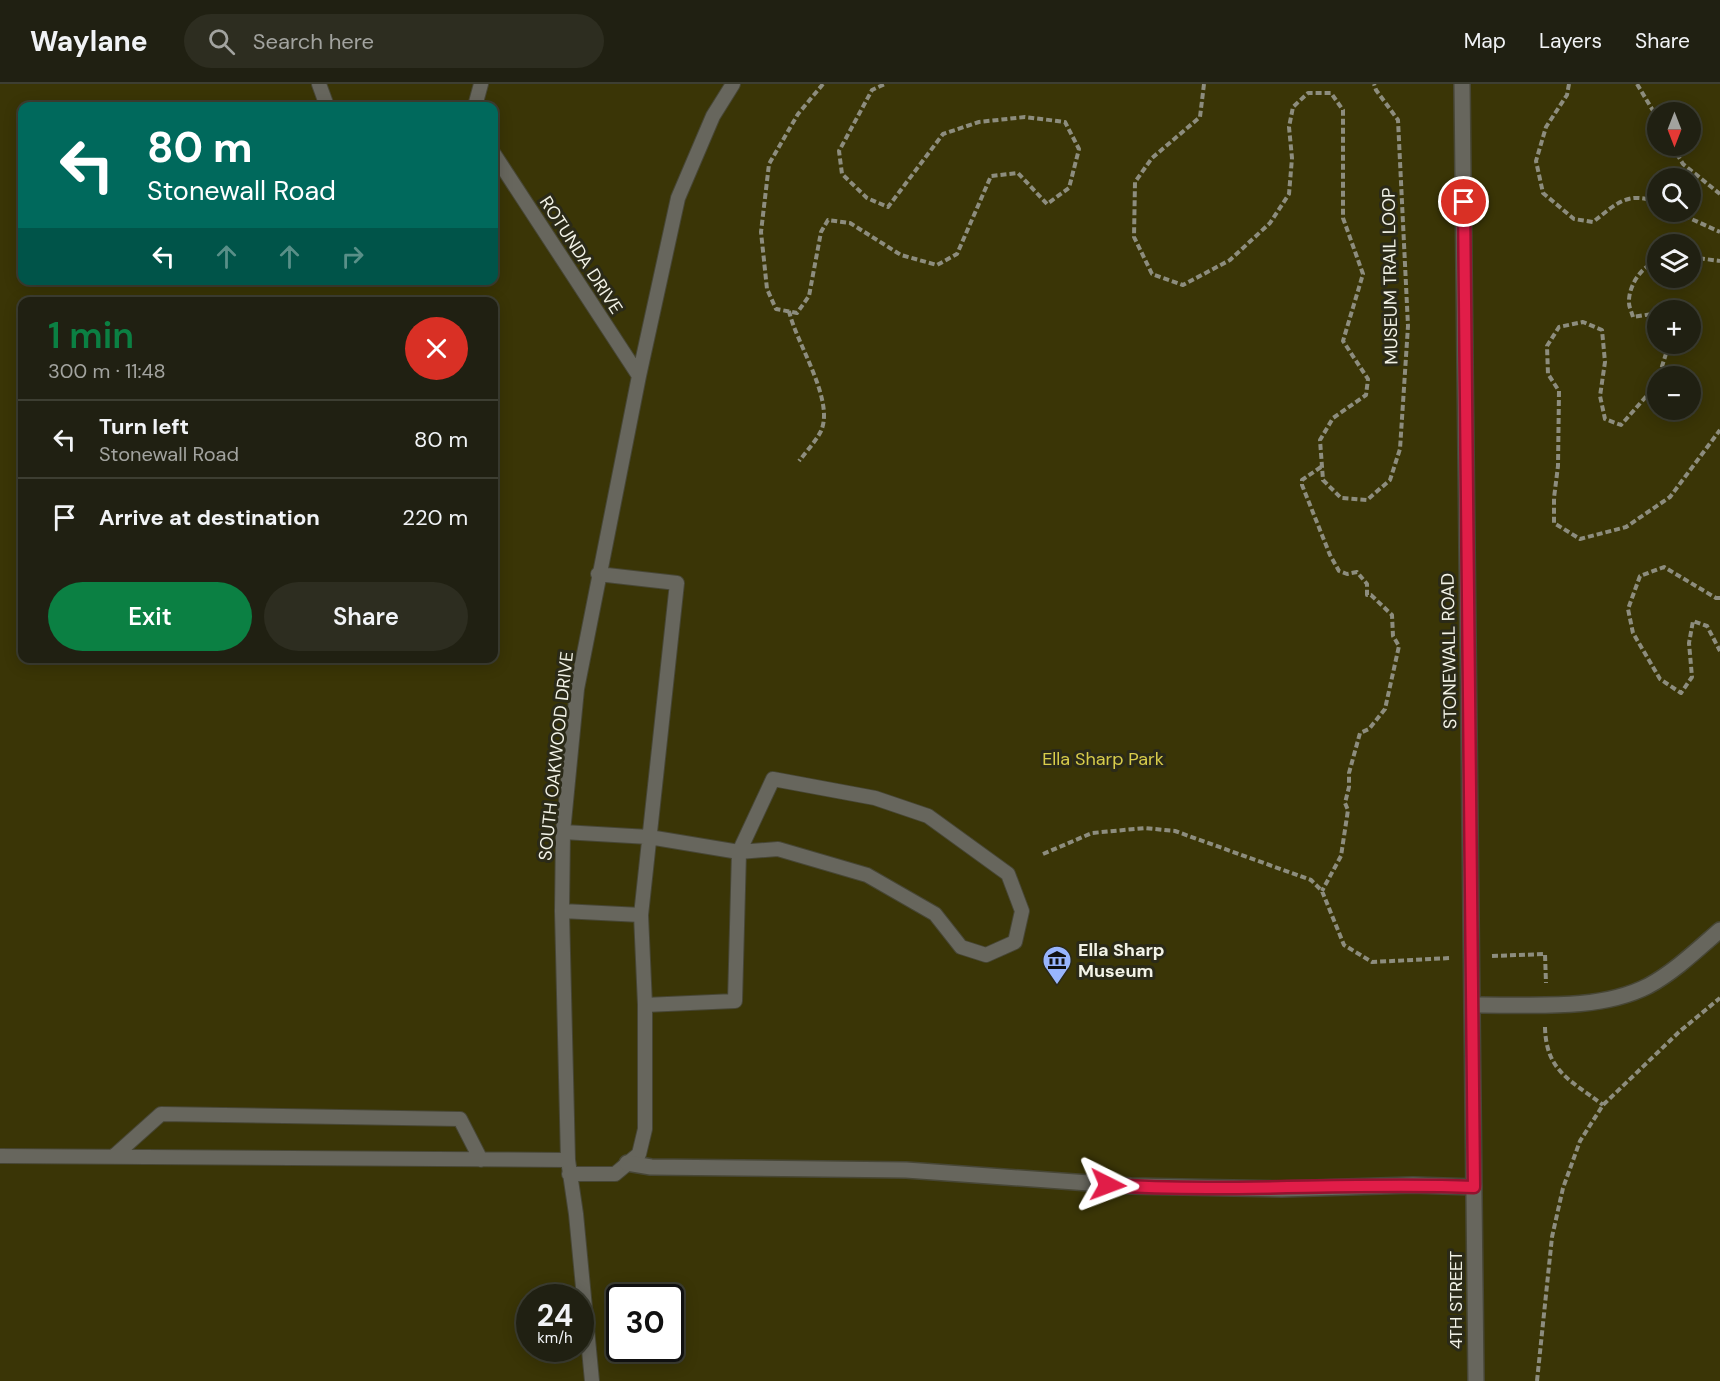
<!DOCTYPE html>
<html lang="en">
<head>
<meta charset="utf-8">
<style>
	body { margin:0; font-family:"DM Sans",sans-serif; background:#2d2d20; color:#f1f3f6; height:100vh; display:flex; flex-direction:column; font-size:22px; white-space:nowrap }
	* { box-sizing:border-box; margin:0 }
	p { font-size:20px; color:#a2a39f }
	.icon { flex:none; width:33px; height:33px; fill:none; stroke:currentColor; stroke-width:2; stroke-linecap:round; stroke-linejoin:round }
	.map { position:relative; flex:1; overflow:hidden }
	.details { position:absolute; left:18px; top:213px; width:480px; height:366px; display:flex; flex-direction:column; background:#202012; border-radius:12px; box-shadow:0 3px 15px #0003,0 0 0 2px #3d3e32 }
	.details>* { flex:none }
	.hud { position:absolute; left:18px; top:18px; width:480px; height:183px; border-radius:12px; box-shadow:0 3px 15px #0003,0 0 0 2px #3d3e32; background:#00695c; color:#fff; overflow:hidden }
	.needle { width:39px; rotate:180deg }
	.fabs { position:absolute; left:1647px; top:18px; display:grid; gap:12px }
	.fabs a { display:grid; place-items:center; width:54px; height:54px; border-radius:50%; background:#202012; box-shadow:0 3px 15px #0003,0 0 0 2px #3d3e32; font-size:30px }
	.speed { position:absolute; left:516px; top:1200px; display:flex; gap:12px; font-size:30px; font-weight:700; text-align:center }
	.speed>* { display:grid; place-content:center; width:78px; height:78px; border-radius:50%; background:#202012; box-shadow:0 3px 15px #0003,0 0 0 2px #3d3e32; line-height:1 }
	.speed small { font-size:15px; font-weight:400 }
	.speed .limit { border:3px solid #111; border-radius:9px; background:#fff; color:#111 }
	.pin { position:absolute; display:grid; place-items:center; width:51px; height:51px; color:#fff; margin:-26px; border:3px solid #fff; border-radius:50%; box-shadow:0 2px 6px #0007 }
	.me { position:absolute; width:66px; margin:-33px; rotate:93deg; stroke-linejoin:round; filter:drop-shadow(0 0 4px #0008) }
	.turn { display:flex; align-items:center; gap:21px; height:126px; padding:0 30px; font-size:27px }
	.turn .icon { width:78px; height:78px; stroke-width:2.5 }
	.turn b { display:block; font-size:42px; line-height:51px }
	.lanes { display:flex; align-items:center; height:57px; padding:0 30px; background:#0003; justify-content:center; gap:30px; direction:ltr }
	.lanes .off { opacity:.35 }
	.round { display:grid; place-items:center; flex:none; width:63px; height:63px; border-radius:32px; background:#2d2d20 }
	.head { display:flex; align-items:center; justify-content:space-between; height:102px; padding:0 30px }
	h1 { font-size:36px; font-weight:600; line-height:45px; color:#0b8043 }
	.action { display:flex; gap:12px; margin-top:auto; padding:12px 30px }
	.action a { flex:1; height:69px; border-radius:36px; background:#0b8043; color:#fff; font-size:24px; font-weight:600; line-height:69px; text-align:center }
	.action a+a { background:#2d2d20; color:#f1f3f6 }
	ul { padding:0; list-style:none }
	li { display:flex; align-items:center; gap:18px; height:78px; padding:0 30px; border-top:2px solid #3d3e32 }
	li div { flex:1 }
	li b { display:block; font-size:22px }
	li em { font-style:normal }
	header { display:flex; align-items:center; gap:36px; box-sizing:border-box; height:84px; padding:0 30px; background:#202012; border-bottom:2px solid #3d3e32 }
	header strong { font-size:28px }
	nav { display:flex; gap:33px; margin-inline-start:auto; font-size:21px }
	.search { width:420px; height:54px; background:#2d2d20; display:flex; align-items:center; gap:15px; box-sizing:border-box; padding:0 21px; border-radius:33px; color:#a2a39f; font-size:22px }
	.map>svg:first-child { display:block }
</style>
</head>
<body>
<header>
<strong>Waylane</strong>
<div class="search"><svg class="icon" aria-label="search" viewBox="0 0 24 24"><circle cx="10" cy="10" r="6"/><path d="M15 15l6 6"/></svg>Search here</div>
<nav><a>Map</a><a>Layers</a><a>Share</a></nav>
</header>
<div class="map">
<svg width="1720" height="1297" viewBox="0 0 1720 1297">
	<rect width="100%" height="100%" fill="#2b2a18"/>
	<path fill="#3a3506" fill-rule="evenodd" d="M0 0H1720V1297H0ZM22 22H494V196H22ZM1658 28H1690V62H1658ZM1658 94H1690V128H1658ZM1658 160H1690V194H1658ZM22 218H494V574H22ZM1658 226H1690V260H1658ZM1658 292H1690V326H1658ZM530 1214H580V1264H530ZM620 1214H670V1264H620Z"/>
	<g fill="none" stroke-linecap="round" stroke-linejoin="round">
		<g stroke="#474635" stroke-width="16">
			<path id="service" d="M319 0 327 22
				M475 22 481 0
				M494 70 639 292
				M598 490 677 499 641 831
				M563 748 649 753 739 768 778 765 867 791 935 830 961 863 986 871 1015 858 1022 827 1008 790 928 732 875 714 773 695 739 768 735 917 645 921V1045L639 1070 615 1090H569
				M562 827 641 831 645 921
				M0 1072 568 1076
				M113 1073 161 1030 460 1035 481 1076
				M592 1297 576 1130 568 1076 562 827 563 748 577 605 639 292 678 114 713 32 733 0"/>
		</g>
		<g stroke="#474635" stroke-width="18">
			<path id="minor" d="M627 1079 651 1083 906 1086 1131 1102 1282 1105 1413 1101 1474 1103"/>
		</g>
		<g stroke="#474635" stroke-width="18">
			<path id="tertiary" d="M1462 0 1476 1297
				M1472 921C1527 920 1597 928 1648 902 1674 888 1697 866 1720 846"/>
		</g>
		<path stroke="#8d8d7e" stroke-width="4" stroke-dasharray="6 3" stroke-linecap="butt" d="M823 0 798 30 769 80 761 148 767 205 776 225 797 229 809 212 821 148 828 136 850 139 901 171 937 181 957 170 991 92 1018 89 1047 120 1069 104 1079 65 1065 38 1025 33 979 38 943 50 888 123 867 114 842 90 839 67 872 6 885 0
			M1204 0 1200 33 1152 74 1135 98 1134 153 1152 190 1183 201 1230 176 1270 139 1289 110 1292 74 1289 43 1293 23 1308 9H1331L1343 26V134L1363 190 1343 257 1368 295 1366 311 1333 334 1320 356 1323 396 1341 414 1367 416 1390 396 1400 365 1408 242 1398 36 1376 6 1374 0
			M1569 0 1567 11 1546 43 1536 77 1543 109 1574 135 1593 138C1616 120 1628 106 1658 119
			M1637 0 1658 35
			M1672 62 1683 80 1720 110
			M1676 128 1720 148
			M1690 173 1720 177
			M1658 177C1642 181 1628 202 1629 219 1629 223 1632 229 1633 233L1658 229
			M789 227C796 259 835 316 821 347 816 357 806 368 799 377
			M1659 292 1669 260
			M1658 299 1621 341 1605 335 1600 312 1605 278 1602 246 1583 238 1559 243 1547 262 1548 290 1559 307 1558 382 1554 414V439L1580 455 1626 443 1670 413 1720 346
			M1321 383 1302 396V401L1330 471 1339 487 1347 490 1357 488 1367 500V511H1371L1392 531 1393 552 1399 562 1385 625 1369 645 1360 649 1349 689V703L1345 719 1348 726 1341 772 1322 807
			M1720 514H1716L1664 483 1640 492 1628 525 1633 549 1660 595 1681 609 1692 593 1689 559 1693 537 1707 542 1720 567
			M1043 770 1092 749 1145 744 1175 747 1311 796 1322 807 1344 861 1372 878 1451 874
			M1492 872 1545 870 1546 899
			M1545 943C1546 988 1571 996 1603 1021
			M1537 1297 1552 1153 1563 1104 1580 1057 1603 1021 1679 948 1720 914"/>
		<use href="#service" stroke="#67665d" stroke-width="14"/>
		<use href="#minor" stroke="#67665d" stroke-width="15"/>
		<use href="#tertiary" stroke="#67665d" stroke-width="15"/>
	</g>
	<g fill="none" stroke-linecap="round" stroke-linejoin="round">
		<g stroke="#92132f" stroke-width="15">
			<path id="route" d="M1108 1101C1230 1109 1352 1098 1474 1103L1464 118"/>
		</g>
		<use href="#route" stroke="#e11d48" stroke-width="10"/>
	</g>
	<defs>
		<g id="museum-pin" transform="scale(1.5)"><path d="M0 17L-7.5 6A9.5 9.5 0 1 1 7.5 6Z" fill="#98b5fd" stroke="#2b2a18"/><path d="M0-6L6-3V-2H-6V-3ZM-5-1h2V3h-2ZM-1-1h2V3h-2ZM3-1h2V3H3ZM-6 4H6V6H-6Z" fill="#111"/></g>
	</defs>
	<g fill-rule="evenodd">
		<use href="#museum-pin" x="1057" y="876"/>
	</g>
	<g text-anchor="middle" stroke-width="6" stroke-linejoin="round" paint-order="stroke">
		<g font-size="18" fill="#f2f2e6" stroke="#2b2a18">
			<text transform="translate(581 171) rotate(57)" y="6">ROTUNDA DRIVE</text>
			<text transform="translate(1390 192) rotate(-91)" y="6">MUSEUM TRAIL LOOP</text>
			<text transform="translate(1449 567) rotate(-91)" y="6">STONEWALL ROAD</text>
			<text transform="translate(556 672) rotate(-84)" y="6">SOUTH OAKWOOD DRIVE</text>
			<text transform="translate(1456 1216) rotate(-90)" y="6">4TH STREET</text>
		</g>
		<g font-size="18" fill="#d9cd4b" stroke="#2b2a18">
			<text x="1103" y="681">Ella Sharp Park</text>
		</g>
		<g font-size="18" font-weight="bold" fill="#f2f2e6" stroke="#2b2a18" text-anchor="start">
			<text x="1078" y="872">Ella Sharp<tspan x="1078" dy="21">Museum</tspan></text>
		</g>
	</g>
</svg>
<div class="fabs">
<a><svg class="needle" viewBox="-14 -14 28 28"><path d="M0-13l5 13h-10z" fill="#e53935"/><path d="M0 13l5-13h-10z" fill="#a2a39f"/></svg></a>
<a><svg class="icon" aria-label="search" viewBox="0 0 24 24"><circle cx="10" cy="10" r="6"/><path d="M15 15l6 6"/></svg></a>
<a><svg class="icon" aria-label="layers" viewBox="0 0 24 24"><path d="M12 4l9 5-9 5-9-5zM3 14l9 5 9-5"/></svg></a>
<a>+</a>
<a>−</a>
</div>
<div class="speed"><div>24<small>km/h</small></div><div class="limit">30</div></div>
<div class="pin" style="left:1464px;top:118px;background:#d93025"><svg class="icon" aria-label="arrive" viewBox="0 0 24 24"><path d="M6 21V4h12l-3 4 3 4H6"/></svg></div>
<svg class="me" style="left:1108px;top:1101px" viewBox="-20 -20 40 40"><path d="M0-17L14 15 0 8-14 15z" fill="#e11d48" stroke="#fff" stroke-width="4"/></svg>
<div class="hud">
<div class="turn"><svg class="icon" aria-label="left" viewBox="0 0 24 24"><path d="M17 20v-9H6M10 6l-5 5 5 5"/></svg><div><b>80 m</b>Stonewall Road</div></div>
<div class="lanes"><svg class="icon" aria-label="left" viewBox="0 0 24 24"><path d="M17 20v-9H6M10 6l-5 5 5 5"/></svg><svg class="icon off" aria-label="ahead" viewBox="0 0 24 24"><path d="M12 20V5M6 11l6-6 6 6"/></svg><svg class="icon off" aria-label="ahead" viewBox="0 0 24 24"><path d="M12 20V5M6 11l6-6 6 6"/></svg><svg class="icon off" aria-label="right" viewBox="0 0 24 24"><path d="M7 20v-9h11M14 6l5 5-5 5"/></svg></div>
</div>
<section class="details">
<div class="head"><div><h1>1 min</h1><p>300 m · 11:48</p></div><a class="round" style="background:#d93025;color:#fff"><svg class="icon" aria-label="close" viewBox="0 0 24 24"><path d="M6 6l12 12M18 6L6 18"/></svg></a></div>
<ul>
<li><svg class="icon" aria-label="left" viewBox="0 0 24 24"><path d="M17 20v-9H6M10 6l-5 5 5 5"/></svg><div><b>Turn left</b><p>Stonewall Road</p></div><em>80 m</em></li>
<li><svg class="icon" aria-label="arrive" viewBox="0 0 24 24"><path d="M6 21V4h12l-3 4 3 4H6"/></svg><div><b>Arrive at destination</b></div><em>220 m</em></li>
</ul>
<div class="action"><a>Exit</a><a>Share</a></div>
</section>
</div>
</body>
</html>
